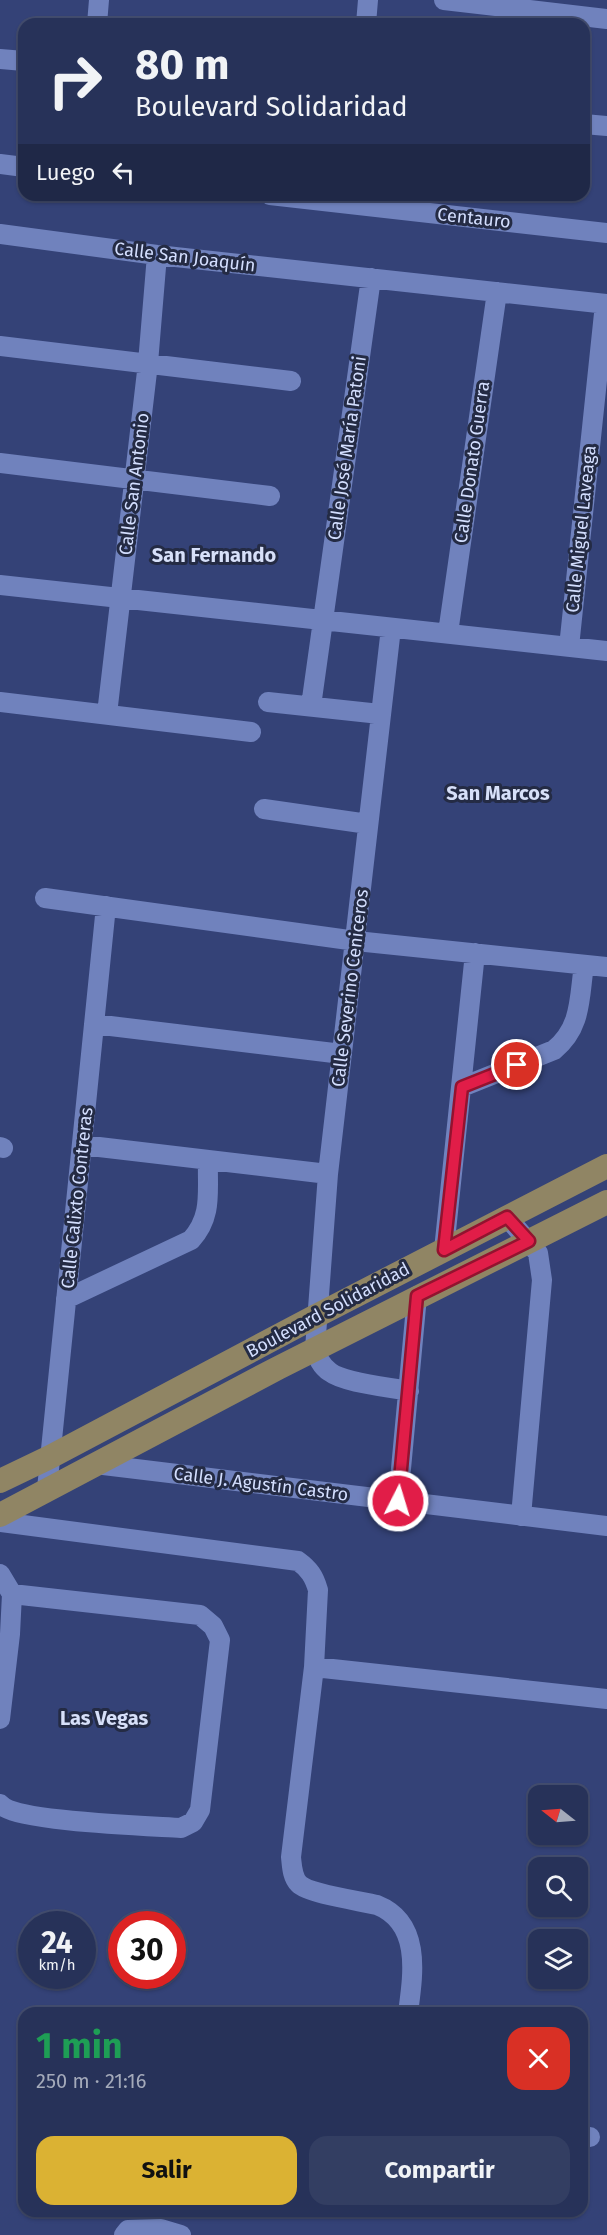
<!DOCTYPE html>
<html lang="es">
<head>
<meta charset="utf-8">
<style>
	body { margin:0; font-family:"Fira Sans",sans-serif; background:#333e62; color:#f1f3f6; height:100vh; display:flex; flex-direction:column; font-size:22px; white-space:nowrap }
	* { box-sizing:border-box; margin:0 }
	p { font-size:20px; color:#a4aaba }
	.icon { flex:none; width:33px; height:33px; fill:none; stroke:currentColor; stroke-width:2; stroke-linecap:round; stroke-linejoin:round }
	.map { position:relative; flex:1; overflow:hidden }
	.drawer { position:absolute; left:18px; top:2007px; width:570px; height:210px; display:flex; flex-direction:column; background:#273259; border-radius:18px; box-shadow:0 2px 4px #0004,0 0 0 2px #434d6f }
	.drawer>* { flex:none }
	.banner { position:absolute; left:18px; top:18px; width:572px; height:183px; border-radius:18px; box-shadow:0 2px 4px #0004,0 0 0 2px #434d6f; background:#273259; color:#f1f3f6; overflow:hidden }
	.needle { width:39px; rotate:287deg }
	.fabs { position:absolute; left:528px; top:1785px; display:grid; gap:12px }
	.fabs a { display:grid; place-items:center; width:60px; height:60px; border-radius:12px; background:#273259; box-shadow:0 2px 4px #0004,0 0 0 2px #434d6f; font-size:30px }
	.speed { position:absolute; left:18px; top:1911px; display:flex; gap:12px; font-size:30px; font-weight:700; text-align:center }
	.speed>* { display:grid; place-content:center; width:78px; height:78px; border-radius:50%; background:#273259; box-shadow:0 2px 4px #0004,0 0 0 2px #434d6f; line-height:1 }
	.speed small { font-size:15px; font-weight:400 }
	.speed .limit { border:9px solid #d22; background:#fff; color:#111 }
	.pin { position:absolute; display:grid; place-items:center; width:51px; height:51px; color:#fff; margin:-26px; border:3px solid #fff; border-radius:50%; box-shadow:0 2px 6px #0007 }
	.me { position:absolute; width:66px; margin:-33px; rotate:5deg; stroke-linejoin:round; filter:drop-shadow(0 0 4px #0008) }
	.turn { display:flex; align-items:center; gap:21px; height:126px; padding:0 18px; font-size:27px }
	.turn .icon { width:78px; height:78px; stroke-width:2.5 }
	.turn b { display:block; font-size:42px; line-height:51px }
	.then { display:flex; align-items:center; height:57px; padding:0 18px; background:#0003; gap:12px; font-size:22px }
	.round { display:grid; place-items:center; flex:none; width:63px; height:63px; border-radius:18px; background:#333e62 }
	.head { display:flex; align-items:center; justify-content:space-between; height:102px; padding:0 18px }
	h1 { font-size:36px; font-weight:700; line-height:45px; color:#1e9e55 }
	.button { display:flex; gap:12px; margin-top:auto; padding:12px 18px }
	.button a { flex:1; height:69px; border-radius:18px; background:#dbb233; color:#111; font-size:24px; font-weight:700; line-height:69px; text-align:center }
	.button a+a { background:#333e62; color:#f1f3f6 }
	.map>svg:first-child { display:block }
</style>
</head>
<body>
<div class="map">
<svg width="607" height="2235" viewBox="0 0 607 2235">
	<rect width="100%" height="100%" fill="#344277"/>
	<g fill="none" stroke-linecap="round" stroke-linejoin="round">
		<path stroke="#7082bd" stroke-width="20" d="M444 0 607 19
			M97 24 99 0
			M366 24 368 0
			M0 59 24 61
			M584 124 607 126
			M0 164 24 167
			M270 195 607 233
			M0 234 157 255 607 304
			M0 346 291 381
			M0 463 270 496
			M0 585 607 651
			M391 628 328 1174 315 1349C318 1358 321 1366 330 1372 344 1383 390 1387 409 1391
			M448 633 497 292
			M569 647 605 304
			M0 702 251 732
			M268 702 380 714
			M311 706 371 278
			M107 714 148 363 157 255
			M264 809 368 824
			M45 898 356 941 607 967
			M94 1024 342 1054
			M462 1087 554 1050C582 1027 579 998 584 965
			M82 1145 328 1174
			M0 1147 3 1148
			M507 1217 538 1253 542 1280 521 1516
			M444 1250 475 953
			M66 1299 191 1240C213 1216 207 1191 208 1161
			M95 1464 607 1526
			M47 1489 106 906
			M398 1501 417 1296
			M0 1522 298 1561C309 1569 314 1576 318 1590L314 1667 291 1857C292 1866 292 1877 299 1884 309 1894 361 1901 377 1905 422 1923 413 1975 408 2013
			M0 1574 12 1594 10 1634 0 1719
			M314 1667 607 1699
			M0 1804C15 1822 151 1826 181 1828L193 1822 200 1810 220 1640 213 1626 200 1615 12 1594
			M582 2137H590
			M124 2235 128 2230 161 2229 181 2235"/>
		<path stroke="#908564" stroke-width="24" d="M0 1481 50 1457 316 1316 607 1166
			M0 1515 278 1368 607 1202"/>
	</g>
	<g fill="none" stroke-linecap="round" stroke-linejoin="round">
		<g stroke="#92132f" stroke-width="15">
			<path id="route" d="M398 1501 417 1296 529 1241 507 1217 444 1250 462 1087 517 1065"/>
		</g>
		<use href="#route" stroke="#e11d48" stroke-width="10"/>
	</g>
	<g text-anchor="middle" stroke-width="6" stroke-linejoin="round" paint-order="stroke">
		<g font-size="18" fill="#d3defe" stroke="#242b44">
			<text transform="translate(474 218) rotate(6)" y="6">Centauro</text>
			<text transform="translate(185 257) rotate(7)" y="6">Calle San Joaquín</text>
			<text transform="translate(347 448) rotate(-82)" y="6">Calle José María Patoni</text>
			<text transform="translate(472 462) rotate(-82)" y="6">Calle Donato Guerra</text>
			<text transform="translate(134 484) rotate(-83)" y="6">Calle San Antonio</text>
			<text transform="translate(581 529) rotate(-84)" y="6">Calle Miguel Laveaga</text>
			<text transform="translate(350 988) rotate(-83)" y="6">Calle Severino Ceniceros</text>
			<text transform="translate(77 1198) rotate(-84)" y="6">Calle Calixto Contreras</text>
			<text transform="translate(328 1310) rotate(-28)" y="6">Boulevard Solidaridad</text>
			<text transform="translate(261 1484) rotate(7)" y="6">Calle J. Agustín Castro</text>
		</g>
		<g font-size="20" font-weight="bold" fill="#d7e0f9" stroke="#242b44">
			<text x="214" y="562">San Fernando</text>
			<text x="498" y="800">San Marcos</text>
			<text x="104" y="1725">Las Vegas</text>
		</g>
	</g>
</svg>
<div class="fabs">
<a><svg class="needle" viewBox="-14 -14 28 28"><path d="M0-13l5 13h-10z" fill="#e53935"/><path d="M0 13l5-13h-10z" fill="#a4aaba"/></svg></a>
<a><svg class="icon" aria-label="search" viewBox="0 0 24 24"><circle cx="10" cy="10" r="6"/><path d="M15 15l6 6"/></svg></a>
<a><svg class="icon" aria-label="layers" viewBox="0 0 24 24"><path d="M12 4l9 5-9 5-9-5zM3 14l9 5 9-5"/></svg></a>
</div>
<div class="speed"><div>24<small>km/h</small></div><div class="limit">30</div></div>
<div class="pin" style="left:517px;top:1065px;background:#d93025"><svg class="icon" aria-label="arrive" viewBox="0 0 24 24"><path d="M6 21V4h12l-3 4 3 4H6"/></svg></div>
<svg class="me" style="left:398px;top:1501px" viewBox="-20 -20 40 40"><circle r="17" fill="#e11d48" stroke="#fff" stroke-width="3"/><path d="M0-11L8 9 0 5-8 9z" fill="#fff"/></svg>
<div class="banner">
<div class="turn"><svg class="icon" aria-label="right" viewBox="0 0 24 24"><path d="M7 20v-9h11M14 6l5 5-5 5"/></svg><div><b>80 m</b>Boulevard Solidaridad</div></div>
<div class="then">Luego<svg class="icon" aria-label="left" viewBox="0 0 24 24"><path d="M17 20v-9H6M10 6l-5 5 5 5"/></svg></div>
</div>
<section class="drawer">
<div class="head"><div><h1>1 min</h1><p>250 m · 21:16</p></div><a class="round" style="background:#d93025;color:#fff"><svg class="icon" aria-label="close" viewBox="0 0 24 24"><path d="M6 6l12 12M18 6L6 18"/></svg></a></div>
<div class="button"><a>Salir</a><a>Compartir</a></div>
</section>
</div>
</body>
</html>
